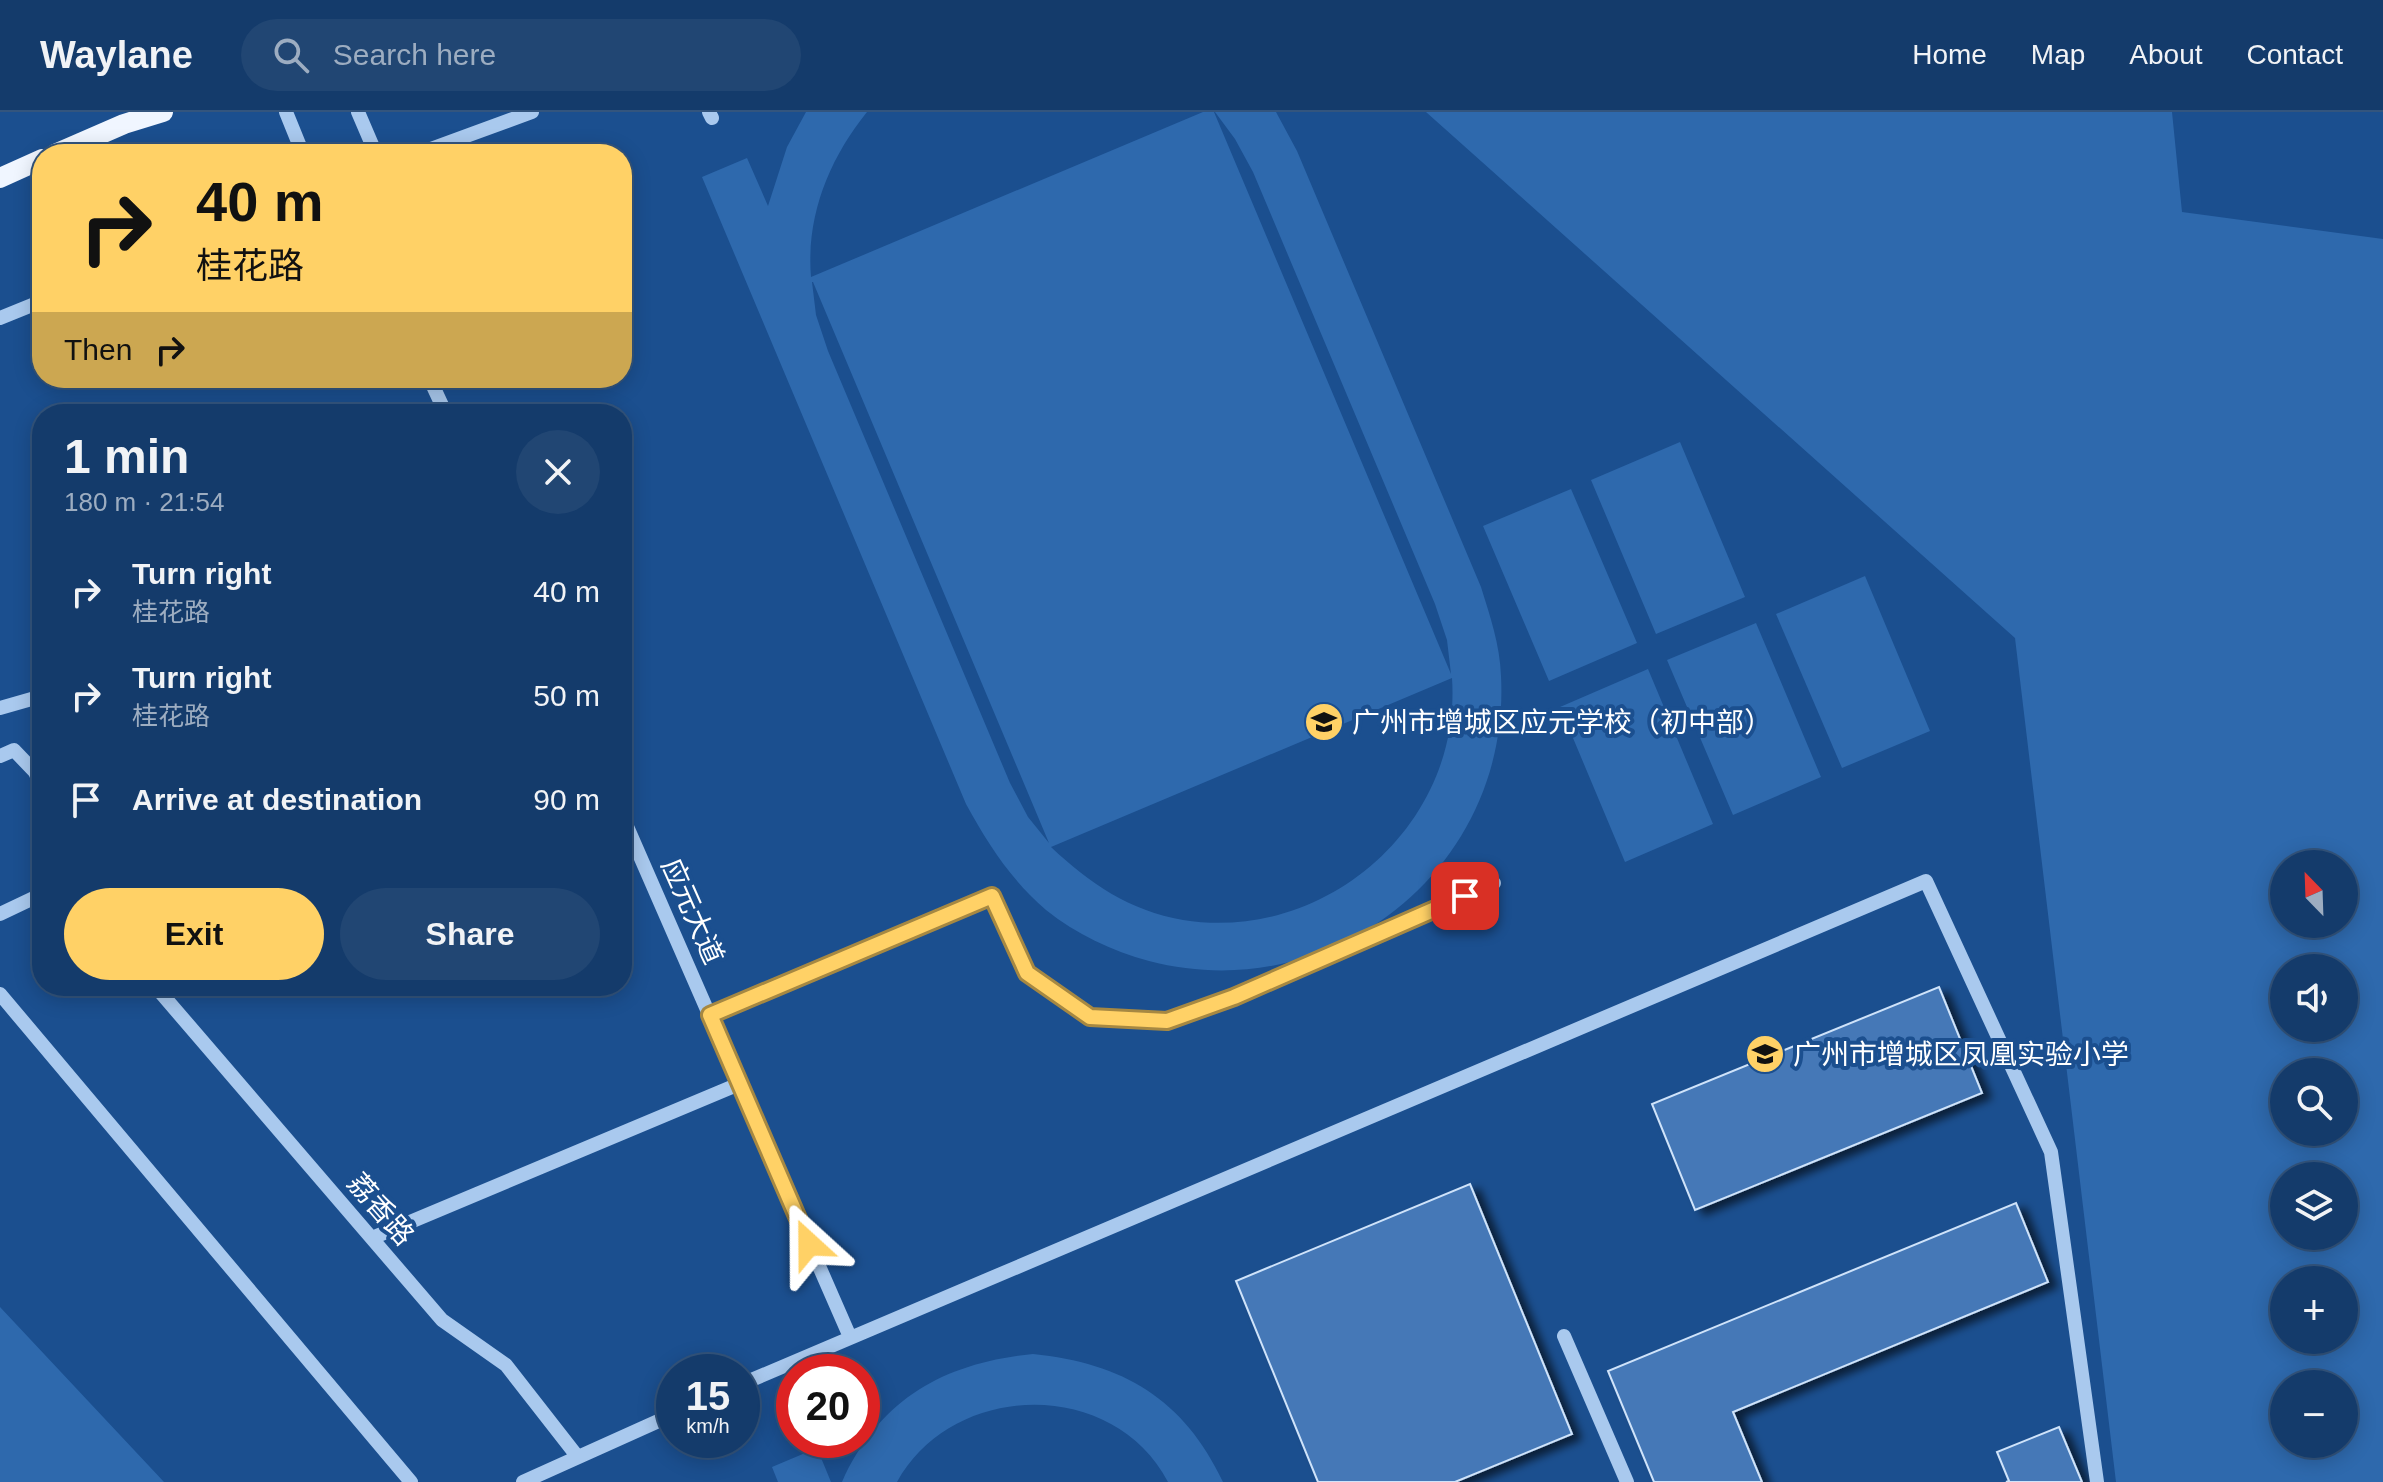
<!DOCTYPE html>
<html lang="en">
<head>
<meta charset="utf-8">
<style>
	body { margin:0; font-family:Helvetica,"Noto Sans SC",sans-serif; background:#214673; color:#f1f3f6; height:100vh; display:flex; flex-direction:column; font-size:30px; white-space:nowrap }
	* { box-sizing:border-box; margin:0 }
	p { font-size:26px; color:#9dadc1 }
	.icon { flex:none; width:44px; height:44px; fill:none; stroke:currentColor; stroke-width:2; stroke-linecap:round; stroke-linejoin:round }
	.map { position:relative; flex:1; overflow:hidden }
	.sheet { position:absolute; left:32px; top:292px; width:600px; height:592px; display:flex; flex-direction:column; background:#143b6b; border-radius:32px; box-shadow:0 4px 20px #0003,0 0 0 2px #33557e }
	.sheet>* { flex:none }
	.guide { position:absolute; left:32px; top:32px; width:600px; height:244px; border-radius:32px; box-shadow:0 4px 20px #0003,0 0 0 2px #33557e; background:#ffd166; color:#111; overflow:hidden }
	.needle { width:52px; rotate:337deg }
	.buttons { position:absolute; left:2270px; top:738px; display:grid; gap:16px }
	.buttons a { display:grid; place-items:center; width:88px; height:88px; border-radius:50%; background:#143b6b; box-shadow:0 4px 20px #0003,0 0 0 2px #33557e; font-size:40px }
	.speed { position:absolute; left:656px; top:1242px; display:flex; gap:16px; font-size:40px; font-weight:700; text-align:center }
	.speed>* { display:grid; place-content:center; width:104px; height:104px; border-radius:50%; background:#143b6b; box-shadow:0 4px 20px #0003,0 0 0 2px #33557e; line-height:1 }
	.speed small { font-size:20px; font-weight:400 }
	.speed .limit { border:12px solid #d22; background:#fff; color:#111 }
	.pin { position:absolute; display:grid; place-items:center; width:68px; height:68px; color:#fff; margin:-34px; border-radius:16px; box-shadow:0 4px 12px #0006 }
	.me { position:absolute; width:88px; margin:-44px; rotate:336deg; stroke-linejoin:round; filter:drop-shadow(0 0 6px #0008) }
	.turn { display:flex; align-items:center; gap:28px; height:168px; padding:0 32px; font-size:36px }
	.turn .icon { width:104px; height:104px; stroke-width:2.5 }
	.turn b { display:block; font-size:56px; line-height:68px }
	.then { display:flex; align-items:center; height:76px; padding:0 32px; background:#0003; gap:16px; font-size:30px }
	.round { display:grid; place-items:center; flex:none; width:84px; height:84px; border-radius:42px; background:#214673 }
	.headline { display:flex; align-items:center; justify-content:space-between; height:136px; padding:0 32px }
	h1 { font-size:48px; font-weight:600; line-height:60px }
	.action { display:flex; gap:16px; margin-top:auto; padding:16px 32px }
	.action a { flex:1; height:92px; border-radius:48px; background:#ffd166; color:#111; font-size:32px; font-weight:600; line-height:92px; text-align:center }
	.action a+a { background:#214673; color:#f1f3f6 }
	ul { padding:0; list-style:none }
	li { display:flex; align-items:center; gap:24px; height:104px; padding:0 32px }
	li div { flex:1 }
	li b { display:block; font-size:30px }
	li em { font-style:normal }
	header { display:flex; align-items:center; gap:48px; box-sizing:border-box; height:112px; padding:0 40px; background:#143b6b; border-bottom:2px solid #33557e }
	header strong { font-size:38px }
	nav { display:flex; gap:44px; margin-inline-start:auto; font-size:28px }
	.search { width:560px; height:72px; background:#214673; display:flex; align-items:center; gap:20px; box-sizing:border-box; padding:0 28px; border-radius:44px; color:#9dadc1; font-size:30px }
	.map>svg:first-child { display:block }
</style>
</head>
<body>
<header>
<strong>Waylane</strong>
<div class="search"><svg class="icon" aria-label="search" viewBox="0 0 24 24"><circle cx="10" cy="10" r="6"/><path d="M15 15l6 6"/></svg>Search here</div>
<nav><a>Home</a><a>Map</a><a>About</a><a>Contact</a></nav>
</header>
<div class="map">
<svg width="2383" height="1370" viewBox="0 0 2383 1370">
	<defs>
		<filter id="shadow"><feDropShadow dx="9" dy="5" stdDeviation="4" flood-color="#0009"/></filter>
	</defs>
	<rect width="100%" height="100%" fill="#1b4f8f"/>
	<path fill="#2e69ad" fill-rule="evenodd" d="M806 0H867C829 47 806 104 811 165L1203 0H1214L1451 562 1447 528 1435 492 1253 60 1235 27 1215 0H1276L1297 39 1481 475C1490 504 1500 533 1501 564 1511 755 1333 897 1149 849 1112 839 1076 822 1046 798 1011 768 988 732 966 692L702 65 747 46 768 94 787 35ZM812 170H813L1049 731 1028 705 1010 671 828 239 816 203ZM1452 566C1462 712 1326 831 1183 808 1130 799 1089 771 1051 735Z
		M1426 0H2172L2182 100 2383 127V1370H2116L2015 526ZM2344 752V812H2284V752ZM2344 856V916H2284V856ZM2344 960V1020H2284V960ZM2284 1064H2344V1124H2284ZM2344 1168V1228H2284V1168ZM2344 1272V1332H2284V1272Z
		M1680 330 1745 485 1656 522 1591 368Z
		M1571 377 1637 531 1549 569 1483 414Z
		M1865 464 1930 619 1842 656 1776 502Z
		M1756 511 1821 665 1733 703 1667 548Z
		M1648 557 1713 712 1625 750 1560 595Z
		M0 1195 164 1370H0Z
		M1033 1242C1123 1251 1184 1287 1223 1370H1168C1113 1265 953 1269 897 1370H842C880 1286 945 1251 1033 1242Z
		M817 1336 831 1370H778L772 1355Z"/>
	<path fill="#4478b7" stroke="#cfe3fa" stroke-width="2" filter="url(#shadow)" d="M1939 875 1982 981 1695 1098 1652 992Z
		M1470 1072 1572 1322 1455 1370H1318L1236 1169Z
		M2016 1091 2048 1170 1733 1300 1762 1370H1654L1608 1259Z
		M2059 1315 2082 1370H2006L2009 1369 1997 1340Z"/>
	<g fill="none" stroke-linecap="round" stroke-linejoin="round">
		<path stroke="#a9c9ee" stroke-width="14" d="M286 0 303 42
			M358 0 376 42
			M709 0 712 6
			M417 42 532 0
			M0 206 42 189
			M433 274 446 302
			M0 596 42 584
			M0 644 14 638 35 660 42 676
			M622 703 850 1225
			M0 802 42 782
			M155 874 442 1208 506 1253 577 1344
			M0 882 411 1370
			M710 903 992 784 1027 861 1090 905 1167 909 1234 885 1494 771
			M372 1126 739 972
			M1564 1224 1627 1370
			M742 1272 1926 769 2051 1040 2097 1370
			M523 1370 674 1302"/>
		<path stroke="#f0f6ff" stroke-width="20" d="M55 42 124 12 163 0
			M0 66 42 47"/>
	</g>
	<g fill="none" stroke-linecap="round" stroke-linejoin="round">
		<g stroke="#a68842" stroke-width="20">
			<path id="route" d="M809 1132 710 903 992 784 1027 861 1090 905 1167 909 1234 885 1465 784"/>
		</g>
		<use href="#route" stroke="#ffd166" stroke-width="14"/>
	</g>
	<defs>
		<g id="school-disc" transform="scale(2)"><circle r="9.5" fill="#ffd166" stroke="#1b4f8f"/><path d="M0-5L7-2L0 1L-7-2ZM-4 1L0 2.5L4 1V4Q0 6-4 4Z" fill="#111"/></g>
	</defs>
	<g fill-rule="evenodd">
		<use href="#school-disc" x="1324" y="610"/>
		<use href="#school-disc" x="1765" y="942"/>
	</g>
	<g text-anchor="middle" stroke-width="8" stroke-linejoin="round" paint-order="stroke">
		<g font-size="28" fill="#fff" stroke="#1b4f8f" text-anchor="start">
			<text x="1352" y="620">广州市增城区应元学校（初中部）</text>
			<text x="1793" y="952">广州市增城区凤凰实验小学</text>
		</g>
		<g font-size="28" fill="#fff" stroke="#1b4f8f">
			<text transform="translate(693 799) rotate(66)" y="10">应元大道</text>
			<text transform="translate(381 1097) rotate(49)" y="10">荔香路</text>
		</g>
	</g>
</svg>
<div class="buttons">
<a><svg class="needle" viewBox="-14 -14 28 28"><path d="M0-13l5 13h-10z" fill="#e53935"/><path d="M0 13l5-13h-10z" fill="#9dadc1"/></svg></a>
<a><svg class="icon" aria-label="sound" viewBox="0 0 24 24"><path d="M4 9h4l5-4v14l-5-4H4zM17 9q2 3 0 6"/></svg></a>
<a><svg class="icon" aria-label="search" viewBox="0 0 24 24"><circle cx="10" cy="10" r="6"/><path d="M15 15l6 6"/></svg></a>
<a><svg class="icon" aria-label="layers" viewBox="0 0 24 24"><path d="M12 4l9 5-9 5-9-5zM3 14l9 5 9-5"/></svg></a>
<a>+</a>
<a>−</a>
</div>
<div class="speed"><div>15<small>km/h</small></div><div class="limit">20</div></div>
<div class="pin" style="left:1465px;top:784px;background:#d93025"><svg class="icon" aria-label="arrive" viewBox="0 0 24 24"><path d="M6 21V4h12l-3 4 3 4H6"/></svg></div>
<svg class="me" style="left:809px;top:1132px" viewBox="-20 -20 40 40"><path d="M0-17L14 15 0 8-14 15z" fill="#ffd166" stroke="#fff" stroke-width="4"/></svg>
<div class="guide">
<div class="turn"><svg class="icon" aria-label="right" viewBox="0 0 24 24"><path d="M7 20v-9h11M14 6l5 5-5 5"/></svg><div><b>40 m</b>桂花路</div></div>
<div class="then">Then<svg class="icon" aria-label="right" viewBox="0 0 24 24"><path d="M7 20v-9h11M14 6l5 5-5 5"/></svg></div>
</div>
<section class="sheet">
<div class="headline"><div><h1>1 min</h1><p>180 m · 21:54</p></div><a class="round"><svg class="icon" aria-label="close" viewBox="0 0 24 24"><path d="M6 6l12 12M18 6L6 18"/></svg></a></div>
<ul>
<li><svg class="icon" aria-label="right" viewBox="0 0 24 24"><path d="M7 20v-9h11M14 6l5 5-5 5"/></svg><div><b>Turn right</b><p>桂花路</p></div><em>40 m</em></li>
<li><svg class="icon" aria-label="right" viewBox="0 0 24 24"><path d="M7 20v-9h11M14 6l5 5-5 5"/></svg><div><b>Turn right</b><p>桂花路</p></div><em>50 m</em></li>
<li><svg class="icon" aria-label="arrive" viewBox="0 0 24 24"><path d="M6 21V4h12l-3 4 3 4H6"/></svg><div><b>Arrive at destination</b></div><em>90 m</em></li>
</ul>
<div class="action"><a>Exit</a><a>Share</a></div>
</section>
</div>
</body>
</html>
